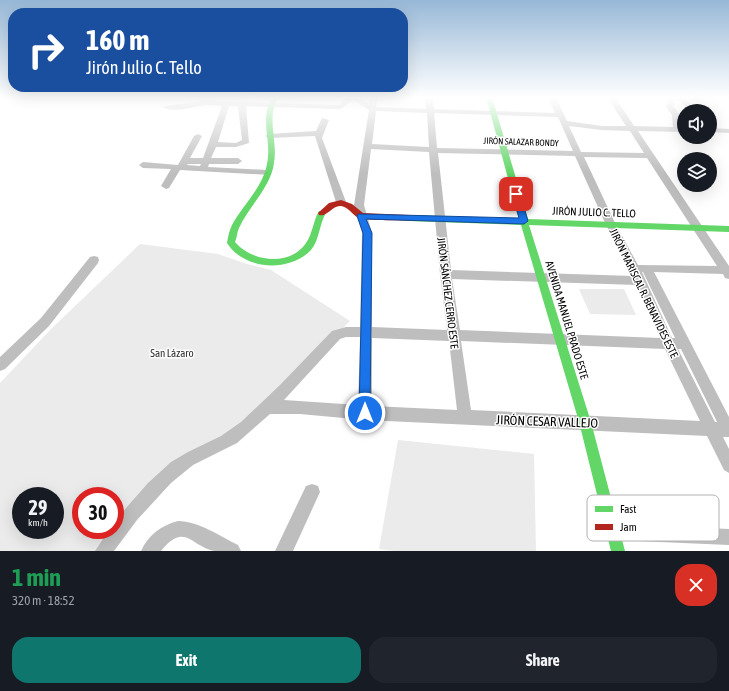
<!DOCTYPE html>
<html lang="en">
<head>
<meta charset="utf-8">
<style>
	body { margin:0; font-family:"Asap Condensed",sans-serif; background:#20242c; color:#f1f3f6; height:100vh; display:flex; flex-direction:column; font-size:15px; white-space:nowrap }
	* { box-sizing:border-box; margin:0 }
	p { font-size:13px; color:#9ea1a6 }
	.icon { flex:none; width:22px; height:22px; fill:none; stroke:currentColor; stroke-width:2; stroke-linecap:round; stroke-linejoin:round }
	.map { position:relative; height:551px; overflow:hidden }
	.panel { display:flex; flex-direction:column; background:#171b24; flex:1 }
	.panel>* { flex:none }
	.top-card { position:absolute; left:8px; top:8px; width:400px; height:84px; border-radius:16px; box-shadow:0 4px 16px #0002; background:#1a4fa0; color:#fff; overflow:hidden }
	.controls { position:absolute; left:677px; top:104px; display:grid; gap:8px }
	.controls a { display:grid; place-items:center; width:40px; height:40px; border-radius:50%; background:#171b24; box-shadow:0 4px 16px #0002; font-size:20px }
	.speed { position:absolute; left:12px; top:487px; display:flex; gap:8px; font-size:20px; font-weight:700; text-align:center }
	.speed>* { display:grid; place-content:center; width:52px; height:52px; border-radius:50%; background:#171b24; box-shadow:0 4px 16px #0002; line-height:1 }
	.speed small { font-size:10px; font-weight:400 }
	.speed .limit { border:6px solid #d22; background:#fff; color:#111 }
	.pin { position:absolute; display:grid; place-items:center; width:34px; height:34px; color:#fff; margin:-17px; border-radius:8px; box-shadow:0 2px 6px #0006 }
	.me { position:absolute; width:44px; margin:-22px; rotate:0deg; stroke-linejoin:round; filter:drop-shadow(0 0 3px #0008) }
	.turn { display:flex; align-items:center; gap:14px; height:84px; padding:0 12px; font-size:18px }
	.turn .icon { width:52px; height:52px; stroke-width:2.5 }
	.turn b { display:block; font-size:28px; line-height:34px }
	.round { display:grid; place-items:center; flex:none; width:42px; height:42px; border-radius:16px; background:#20242c }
	.summary { display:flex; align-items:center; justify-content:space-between; height:68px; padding:0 12px }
	h1 { font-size:24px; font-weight:700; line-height:30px; color:#1e9e55 }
	.action { display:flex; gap:8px; margin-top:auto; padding:8px 12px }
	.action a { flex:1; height:46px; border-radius:16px; background:#0f766e; color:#fff; font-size:16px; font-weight:700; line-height:46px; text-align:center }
	.action a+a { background:#20242c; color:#f1f3f6 }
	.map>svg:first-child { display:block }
</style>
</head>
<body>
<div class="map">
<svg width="729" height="551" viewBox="0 0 729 551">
	<rect width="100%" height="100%" fill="#fff"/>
	<path fill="#ebebeb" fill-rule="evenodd" d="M140 244 218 254 247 264 271 270 350 321 247 424 176 472 105 551H0V383L51 329ZM21 496H55V530H21ZM81 496H115V530H81Z
		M579 289H624L636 315 590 314Z
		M398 440 534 454 536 551H394L379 549Z"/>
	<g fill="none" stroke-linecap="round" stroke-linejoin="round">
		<path fill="#bebebe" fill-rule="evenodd" d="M346 97H357L369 104 370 97H378L376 107 426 109 425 97H433L434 109 555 113 548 97H556L567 121 602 126H626L607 97H615L634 126 673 127 672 115 666 107 668 97H676L674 107 680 115 681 128H684V132L638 131 729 266V279L725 278 723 274 654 272 729 417V437H723L729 449V473L724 470 707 436 365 420 300 414H270L237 443 193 465 171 483 137 520 114 551H95L109 530H115V521L126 508 148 483 171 462 188 452 221 436 241 422 281 384 332 331 346 327H360L362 233 354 205 369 110 353 100 341 109 246 106 249 143 236 147H216L211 158H238L242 161 238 164H209L208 167 267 170 271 173 270 175 180 170 169 188 166 189 161 186 171 169 143 168 139 165 143 162 178 165 194 136 198 134 202 136 190 158H203L222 106C217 105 212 105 206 105 195 106 172 114 163 107 166 105 199 102 206 101L339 105ZM229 106H238L242 140 236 143 218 142ZM376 111 427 113 429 147 372 144ZM434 113 558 117 573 151 437 148ZM569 126 602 130 630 131 644 153 581 152ZM371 149 429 152 440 274 447 330 372 327V233L364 205ZM438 153 575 156 606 225 633 276 451 270ZM584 157 647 158 717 266 638 265 616 225ZM188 164H201L200 166 187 165ZM642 272H643L675 338H672ZM452 279 637 285 660 338 460 330ZM346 337H360L358 405 284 400 340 339ZM372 338 449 341 457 410 372 406ZM461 341 665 349 700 421 471 410ZM678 349H681L717 422H715Z
			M676 97H684L697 111H689Z
			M322 118 329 120 322 138 346 202 341 205 336 202 315 136 269 138 265 136 269 134 316 131Z
			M710 128 729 129V133L710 132Z
			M94 256 98 257 99 260 98 263 49 326 5 369 0 371V357L41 318 90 257Z
			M312 484 318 486 320 492 293 551H275L306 486Z
			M178 521C198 521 220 536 238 545L241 551C232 551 223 551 215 551 191 547 185 521 161 551H141C148 535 162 525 178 521Z
			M613 524 729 529V545L613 540 607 538 605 532 607 526Z"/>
		<path fill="#63d668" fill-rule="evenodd" d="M272 97H278C266 121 278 139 274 163 271 187 249 206 239 228 237 232 237 238 235 242 252 262 290 267 306 243 313 233 313 221 319 211H325L326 213C319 224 320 239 311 250 289 273 244 270 227 243 228 237 229 231 232 225 243 205 263 187 267 164 272 139 259 121 272 97Z
			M486 97H492L528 219 729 226V232L529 225 591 422 625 551H611L579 422 521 225 409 221 405 218 409 215 519 219Z"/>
		<path fill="#b3261e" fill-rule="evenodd" d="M341 200 352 204 363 213 409 215 413 218 409 221C399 220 366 221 359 218 352 215 349 207 341 206 332 205 328 217 319 215L318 213 329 203Z"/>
	</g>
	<linearGradient id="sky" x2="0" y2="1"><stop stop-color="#97b8d7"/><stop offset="0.56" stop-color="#fff"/><stop offset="1" stop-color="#fff" stop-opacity="0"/></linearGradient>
	<rect width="729" height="174" fill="url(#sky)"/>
	<path fill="#1a73e8" stroke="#114b97" d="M516 191 520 194 528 221 524 224 366 219 372 233 370 413 369 417 365 419 360 417 359 413 363 233 357 216 358 214 519 218 512 194Z"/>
	<g text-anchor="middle" stroke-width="3" stroke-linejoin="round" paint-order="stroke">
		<g font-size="9" fill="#000" stroke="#fff">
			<text transform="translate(521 142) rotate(2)" y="3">JIRÓN SALAZAR BONDY</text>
		</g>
		<g font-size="11" fill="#000" stroke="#fff">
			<text transform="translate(594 212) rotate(2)" y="4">JIRÓN JULIO C. TELLO</text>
			<text transform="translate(448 293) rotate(83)" y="4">JIRÓN SÁNCHEZ CERRO ESTE</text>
			<text transform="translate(644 293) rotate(64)" y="4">JIRÓN MARISCAL R. BENAVIDES ESTE</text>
			<text transform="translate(567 320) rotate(73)" y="4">AVENIDA MANUEL PRADO ESTE</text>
		</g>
		<g font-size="11" fill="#313131" stroke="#fff">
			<text x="172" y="357">San Lázaro</text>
		</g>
		<g font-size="13" fill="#000" stroke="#fff">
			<text transform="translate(547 421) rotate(2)" y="5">JIRÓN CESAR VALLEJO</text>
		</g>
	</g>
	<rect x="587" y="495" width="132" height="46" rx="6" fill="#fff" stroke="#b2b2b2" stroke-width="1"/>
	<rect x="595" y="506" width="18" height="6" fill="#63d668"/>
	<rect x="595" y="524" width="18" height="6" fill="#b3261e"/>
	<g font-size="11" fill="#000">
		<text x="620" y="513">Fast</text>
		<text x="620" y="531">Jam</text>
	</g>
</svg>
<div class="controls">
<a><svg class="icon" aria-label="sound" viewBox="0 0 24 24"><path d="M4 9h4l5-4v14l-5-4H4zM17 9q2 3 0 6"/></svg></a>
<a><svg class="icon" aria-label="layers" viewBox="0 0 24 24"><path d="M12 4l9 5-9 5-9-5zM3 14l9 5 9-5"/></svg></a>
</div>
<div class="speed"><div>29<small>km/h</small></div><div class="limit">30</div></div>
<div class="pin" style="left:516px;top:194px;background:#d93025"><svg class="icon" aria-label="arrive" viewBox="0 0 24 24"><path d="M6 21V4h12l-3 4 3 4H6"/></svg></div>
<svg class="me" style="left:365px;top:413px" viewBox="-20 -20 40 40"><circle r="17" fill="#1a73e8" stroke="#fff" stroke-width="3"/><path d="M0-11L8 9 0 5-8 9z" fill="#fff"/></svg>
<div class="top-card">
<div class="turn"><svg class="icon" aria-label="right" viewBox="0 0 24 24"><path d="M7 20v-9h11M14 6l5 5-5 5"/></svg><div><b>160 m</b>Jirón Julio C. Tello</div></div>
</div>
</div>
<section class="panel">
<div class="summary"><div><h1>1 min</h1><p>320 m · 18:52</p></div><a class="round" style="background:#d93025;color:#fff"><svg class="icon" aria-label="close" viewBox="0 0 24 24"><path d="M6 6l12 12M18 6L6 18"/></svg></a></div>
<div class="action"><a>Exit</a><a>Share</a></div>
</section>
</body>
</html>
